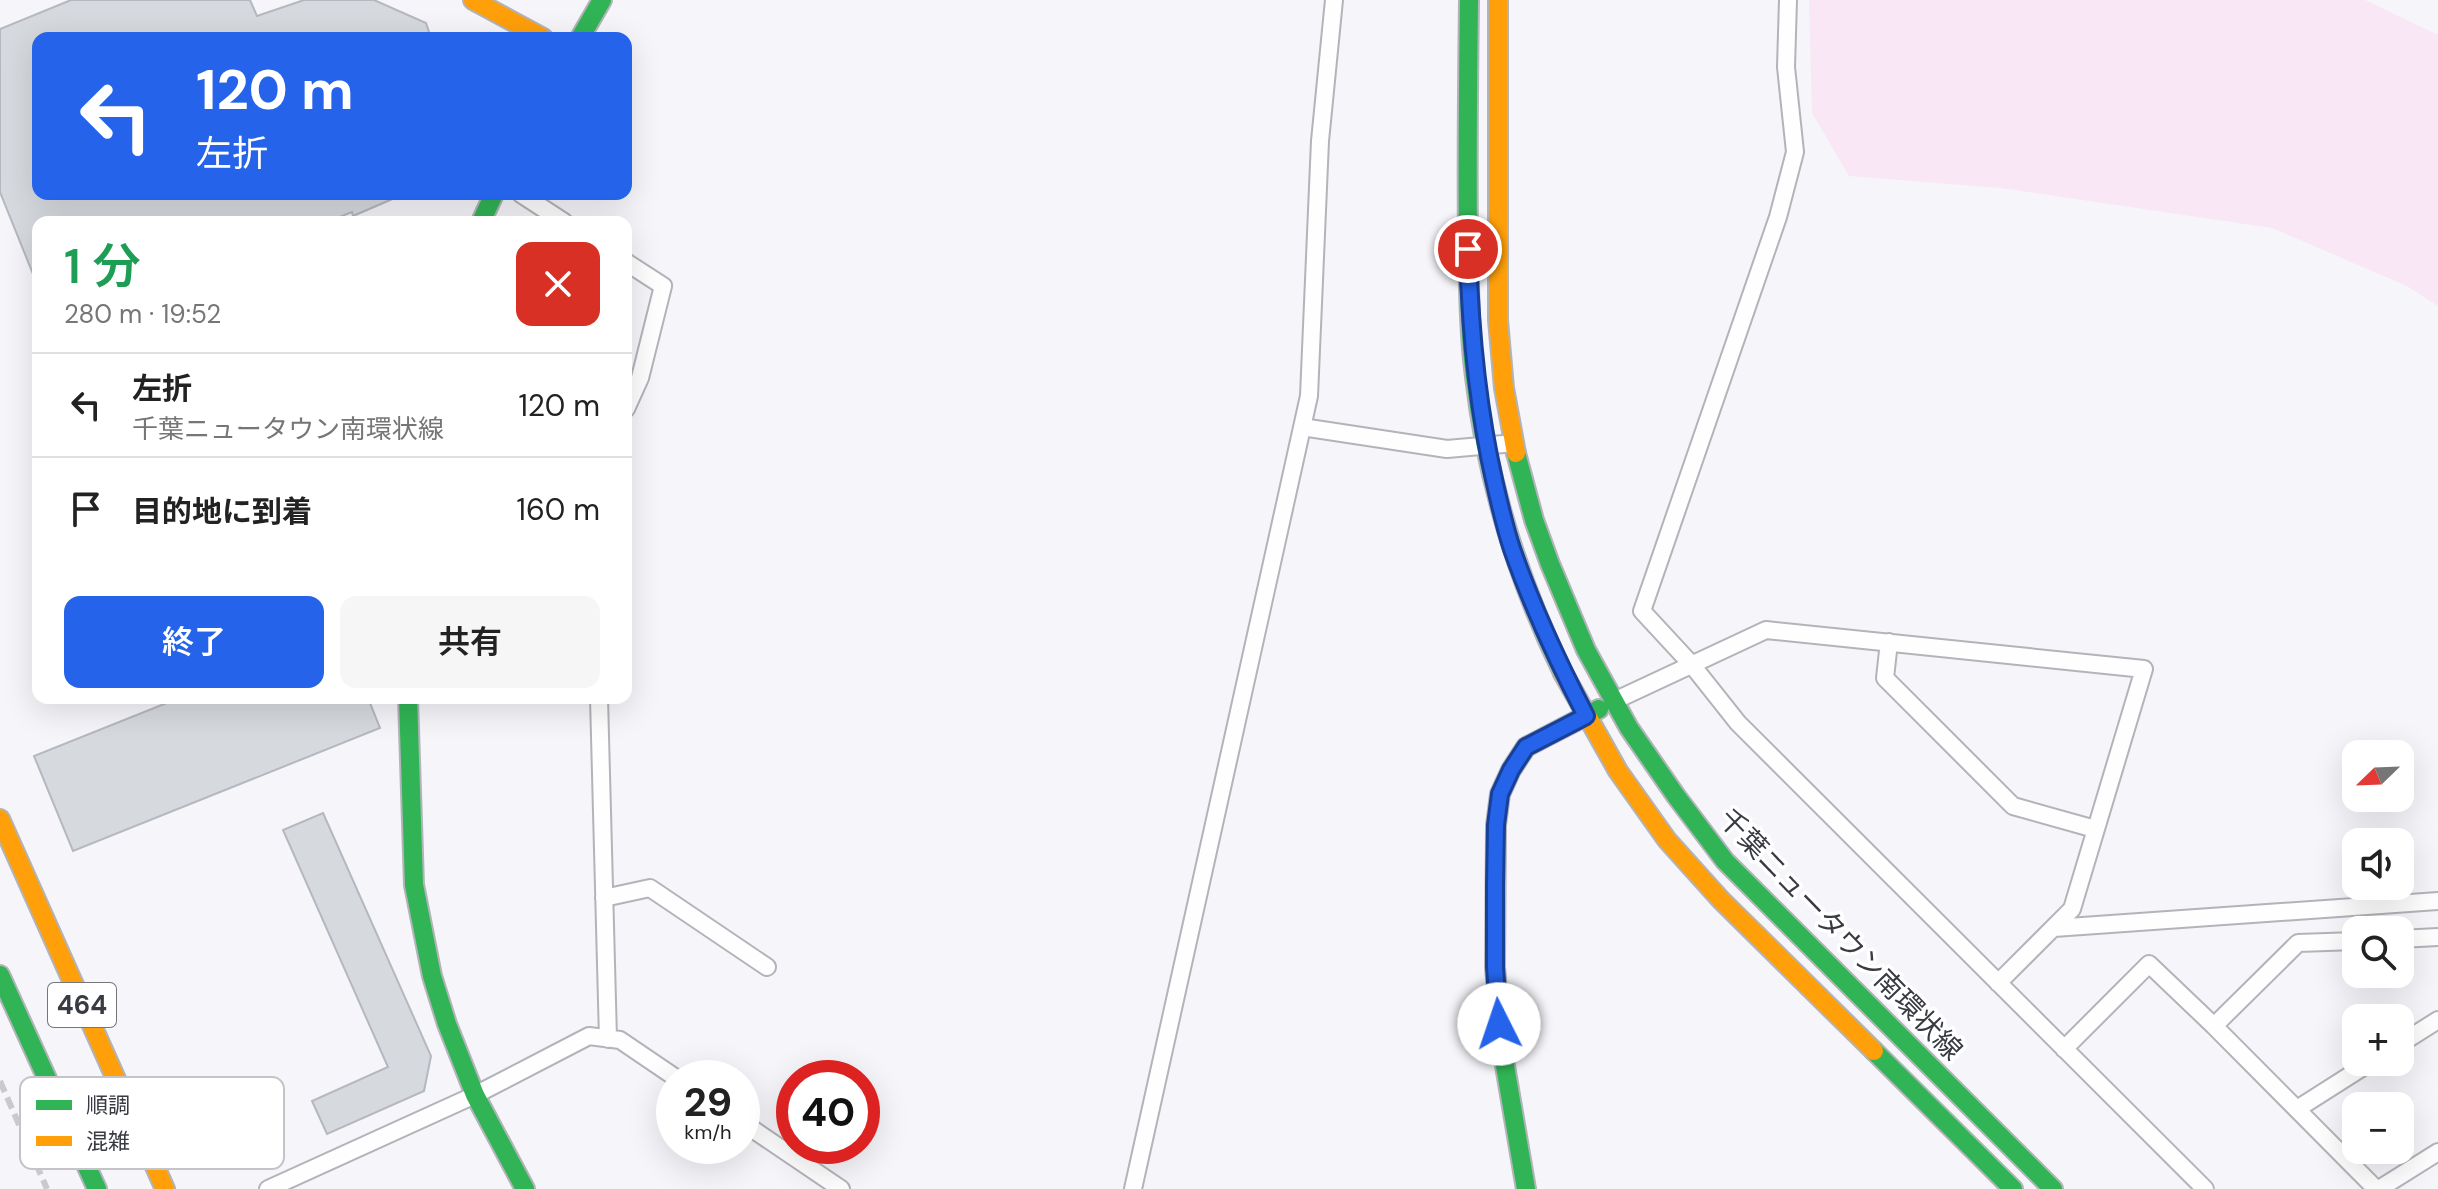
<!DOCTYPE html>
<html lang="ja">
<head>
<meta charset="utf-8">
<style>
	body { margin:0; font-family:"DM Sans","Noto Sans JP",sans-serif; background:#f6f6f6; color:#222; height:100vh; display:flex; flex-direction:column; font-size:30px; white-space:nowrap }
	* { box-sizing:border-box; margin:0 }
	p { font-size:26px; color:#767676 }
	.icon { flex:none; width:44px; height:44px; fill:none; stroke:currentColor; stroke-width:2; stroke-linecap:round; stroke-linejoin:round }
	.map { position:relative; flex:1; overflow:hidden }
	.drawer { position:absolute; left:32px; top:216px; width:600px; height:488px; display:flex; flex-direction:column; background:#fff; border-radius:16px; box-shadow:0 8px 32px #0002 }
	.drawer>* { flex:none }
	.top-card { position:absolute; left:32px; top:32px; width:600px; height:168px; border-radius:16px; box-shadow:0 8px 32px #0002; background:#2563eb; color:#fff; overflow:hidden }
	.needle { width:52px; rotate:247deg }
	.controls { position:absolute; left:2342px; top:740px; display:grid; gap:16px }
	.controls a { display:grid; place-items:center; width:72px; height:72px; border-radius:16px; background:#fff; box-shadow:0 8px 32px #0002; font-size:40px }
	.speed { position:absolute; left:656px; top:1060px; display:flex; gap:16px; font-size:40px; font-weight:700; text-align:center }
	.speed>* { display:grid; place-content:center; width:104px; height:104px; border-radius:50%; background:#fff; box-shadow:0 8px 32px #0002; line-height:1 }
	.speed small { font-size:20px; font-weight:400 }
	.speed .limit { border:12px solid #d22; background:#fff; color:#111 }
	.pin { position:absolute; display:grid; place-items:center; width:68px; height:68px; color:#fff; margin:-34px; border:4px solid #fff; border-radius:50%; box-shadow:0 2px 8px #0007 }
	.me { position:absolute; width:88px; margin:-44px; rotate:356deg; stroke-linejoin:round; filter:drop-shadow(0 0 6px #0008) }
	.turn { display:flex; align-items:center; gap:28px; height:168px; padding:0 32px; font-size:36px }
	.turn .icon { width:104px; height:104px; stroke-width:2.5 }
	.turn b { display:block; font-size:56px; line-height:68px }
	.round { display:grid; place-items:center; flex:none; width:84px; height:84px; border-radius:16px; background:#f6f6f6 }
	.head { display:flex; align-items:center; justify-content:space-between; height:136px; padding:0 32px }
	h1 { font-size:48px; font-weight:600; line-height:60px; color:#1e9e55 }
	.cta { display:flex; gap:16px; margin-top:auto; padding:16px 32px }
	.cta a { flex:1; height:92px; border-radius:16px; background:#2563eb; color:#fff; font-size:32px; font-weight:600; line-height:92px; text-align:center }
	.cta a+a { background:#f6f6f6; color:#222 }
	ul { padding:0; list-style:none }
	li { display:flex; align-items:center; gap:24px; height:104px; padding:0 32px; border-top:2px solid #e0e0e0 }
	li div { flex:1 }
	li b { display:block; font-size:30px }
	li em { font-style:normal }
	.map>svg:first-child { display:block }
</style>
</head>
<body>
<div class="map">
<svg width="2438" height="1189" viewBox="0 0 2438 1189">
	<rect width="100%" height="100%" fill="#f5f5fa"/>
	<path fill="#f9e7f5" d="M1809 0H2365L2438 35V306L2407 286 2272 228 2001 188 1849 176 1812 113Z"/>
	<path fill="#d6d9de" stroke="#b5b8be" stroke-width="2" d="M71 0H250L257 16 304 0H374L426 23 431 38H38V194H404L353 216 352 212 327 222H38L37 284 0 192V29Z
		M179 698H368L380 728 73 851 34 756Z
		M323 813 431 1056 424 1091 327 1134 312 1101 388 1067 283 830Z"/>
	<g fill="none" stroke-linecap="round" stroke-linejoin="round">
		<g stroke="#b2b4b9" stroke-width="20">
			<path id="street" d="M1788 0 1786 67 1795 152 1778 217 1642 611 1692 665 1738 723 2205 1189
				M521 194 564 222
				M626 262 663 286 640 378 626 409
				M1302 427 1447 449 1515 443
				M1889 642 1885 678 2013 806 2095 829
				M599 698 608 1039
				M1614 701 1766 630 2144 669 2072 909 1998 983
				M604 898 650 888 767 967
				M2054 928 2438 901
				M2400 939 2438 937
				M2214 1026 2298 943 2356 941
				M2400 1044 2438 1020
				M2064 1049 2149 964 2214 1026 2376 1189
				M2297 1109 2371 1062
				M742 1122 841 1189
				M268 1189 475 1095 589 1036 620 1040 676 1078
				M1133 1189 1309 396 1320 141 1334 0
				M2379 1189 2438 1152"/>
		</g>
		<g stroke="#b2b4b9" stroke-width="22">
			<path id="fast" d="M1469 0C1468 79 1467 158 1468 237 1469 284 1469 331 1475 377 1487 480 1518 580 1563 673
				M580 38 602 0
				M481 222 494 194
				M1516 453 1534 520 1550 564 1586 650 1629 728 1676 796 1725 861 2053 1189
				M408 698 414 885 432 976 447 1024 475 1095 525 1189
				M0 975 97 1189
				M1874 1051 2013 1189
				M1526 1189 1502 1048 1495 967 1496 825 1500 794 1511 770 1526 747 1599 709"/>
		</g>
		<g stroke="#b2b4b9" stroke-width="22">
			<path id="slow" d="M473 0 543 38
				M1498 0V320L1504 388 1516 453
				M1563 673 1618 771 1667 840 1721 900 1874 1051
				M0 819 165 1189"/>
		</g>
		<use href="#street" stroke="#fefefe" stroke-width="16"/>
		<use href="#fast" stroke="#30b455" stroke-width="18"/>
		<use href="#slow" stroke="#ff9f0a" stroke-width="18"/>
		<path stroke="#cacacc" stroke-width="6" stroke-dasharray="12 6" stroke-linecap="butt" d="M0 1081 47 1189"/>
	</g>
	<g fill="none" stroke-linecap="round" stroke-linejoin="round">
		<g stroke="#184099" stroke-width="20">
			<path id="route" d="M1468 249C1470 329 1477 406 1495 484 1500 506 1505 528 1512 549 1532 606 1558 662 1586 716L1526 747 1511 770 1500 794 1496 825 1495 885V967L1499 1024"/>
		</g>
		<use href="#route" stroke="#2563eb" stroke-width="14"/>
	</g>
	<g text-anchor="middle" stroke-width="7" stroke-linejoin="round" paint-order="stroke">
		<rect fill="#fff" stroke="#74767b" stroke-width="2" x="48" y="983" width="68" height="44" rx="6"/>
		<g font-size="26" font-weight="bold" fill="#393b43">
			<text x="82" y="1014">464</text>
		</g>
		<g font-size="28" fill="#393b43" stroke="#fff">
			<text transform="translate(1841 934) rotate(46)" y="10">千葉ニュータウン南環状線</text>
		</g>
	</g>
	<rect x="20" y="1077" width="264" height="92" rx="12" fill="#fff" stroke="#c4c4c7" stroke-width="2"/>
	<rect x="36" y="1100" width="36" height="10" fill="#30b455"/>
	<rect x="36" y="1136" width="36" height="10" fill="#ff9f0a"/>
	<g font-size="22" fill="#393b43">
		<text x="86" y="1113">順調</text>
		<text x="86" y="1149">混雑</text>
	</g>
</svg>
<div class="controls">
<a><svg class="needle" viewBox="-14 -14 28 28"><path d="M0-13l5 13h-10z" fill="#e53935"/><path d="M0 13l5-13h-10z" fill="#767676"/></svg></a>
<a><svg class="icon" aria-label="sound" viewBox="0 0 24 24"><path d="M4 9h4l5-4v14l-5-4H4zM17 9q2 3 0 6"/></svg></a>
<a><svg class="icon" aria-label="search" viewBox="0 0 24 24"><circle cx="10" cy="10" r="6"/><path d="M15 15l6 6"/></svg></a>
<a>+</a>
<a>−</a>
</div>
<div class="speed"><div>29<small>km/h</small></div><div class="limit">40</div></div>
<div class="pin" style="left:1468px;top:249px;background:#d93025"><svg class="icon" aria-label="arrive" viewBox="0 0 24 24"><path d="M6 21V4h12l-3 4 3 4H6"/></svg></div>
<svg class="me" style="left:1499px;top:1024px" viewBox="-20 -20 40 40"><circle r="19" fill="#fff"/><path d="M0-13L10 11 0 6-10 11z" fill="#2563eb"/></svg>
<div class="top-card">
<div class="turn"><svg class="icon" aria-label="left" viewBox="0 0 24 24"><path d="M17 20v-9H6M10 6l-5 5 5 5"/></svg><div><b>120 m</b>左折</div></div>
</div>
<section class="drawer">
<div class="head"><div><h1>1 分</h1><p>280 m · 19:52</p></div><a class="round" style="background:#d93025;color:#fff"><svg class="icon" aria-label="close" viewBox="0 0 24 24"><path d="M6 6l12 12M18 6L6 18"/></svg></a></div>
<ul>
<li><svg class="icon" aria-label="left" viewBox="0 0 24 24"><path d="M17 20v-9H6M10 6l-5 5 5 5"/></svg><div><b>左折</b><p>千葉ニュータウン南環状線</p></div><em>120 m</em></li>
<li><svg class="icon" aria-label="arrive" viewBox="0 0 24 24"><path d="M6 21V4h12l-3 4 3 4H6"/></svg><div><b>目的地に到着</b></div><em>160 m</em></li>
</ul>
<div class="cta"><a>終了</a><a>共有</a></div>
</section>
</div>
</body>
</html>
